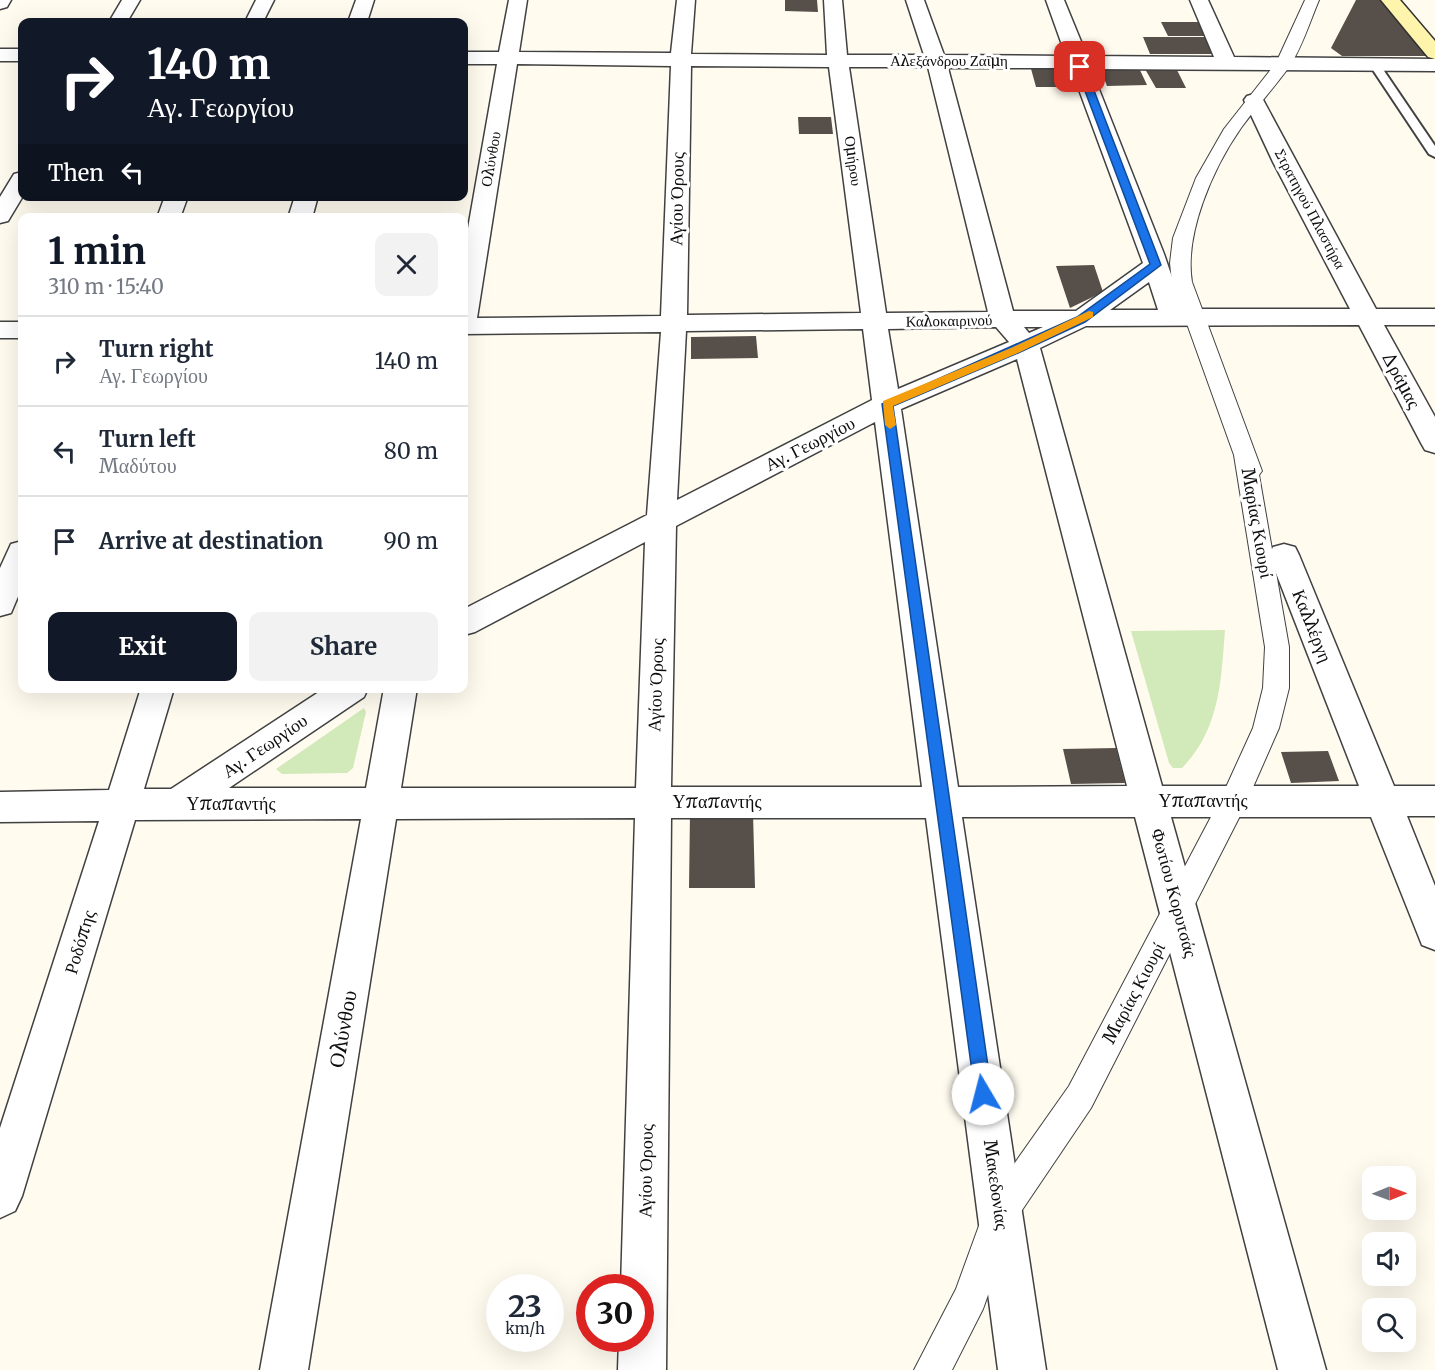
<!DOCTYPE html>
<html lang="en">
<head>
<meta charset="utf-8">
<style>
	body { margin:0; font-family:Merriweather,serif; background:#f2f2f3; color:#1f2937; height:100vh; display:flex; flex-direction:column; font-size:22px; white-space:nowrap }
	* { box-sizing:border-box; margin:0 }
	p { font-size:20px; color:#747a83 }
	.icon { flex:none; width:33px; height:33px; fill:none; stroke:currentColor; stroke-width:2; stroke-linecap:round; stroke-linejoin:round }
	.map { position:relative; flex:1; overflow:hidden }
	.details { position:absolute; left:18px; top:213px; width:450px; height:480px; display:flex; flex-direction:column; background:#fff; border-radius:12px; box-shadow:0 6px 24px #0002 }
	.details>* { flex:none }
	.hud { position:absolute; left:18px; top:18px; width:450px; height:183px; border-radius:12px; box-shadow:0 6px 24px #0002; background:#111827; color:#fff; overflow:hidden }
	.needle { width:39px; rotate:89deg }
	.fabs { position:absolute; left:1362px; top:1166px; display:grid; gap:12px }
	.fabs a { display:grid; place-items:center; width:54px; height:54px; border-radius:12px; background:#fff; box-shadow:0 6px 24px #0002; font-size:30px }
	.speed { position:absolute; left:486px; top:1274px; display:flex; gap:12px; font-size:30px; font-weight:700; text-align:center }
	.speed>* { display:grid; place-content:center; width:78px; height:78px; border-radius:50%; background:#fff; box-shadow:0 6px 24px #0002; line-height:1 }
	.speed small { font-size:15px; font-weight:400 }
	.speed .limit { border:9px solid #d22; background:#fff; color:#111 }
	.pin { position:absolute; display:grid; place-items:center; width:51px; height:51px; color:#fff; margin:-26px; border-radius:12px; box-shadow:0 3px 9px #0006 }
	.me { position:absolute; width:66px; margin:-33px; rotate:352deg; stroke-linejoin:round; filter:drop-shadow(0 0 4px #0008) }
	.turn { display:flex; align-items:center; gap:21px; height:126px; padding:0 30px; font-size:27px }
	.turn .icon { width:78px; height:78px; stroke-width:2.5 }
	.turn b { display:block; font-size:42px; line-height:51px }
	.then { display:flex; align-items:center; height:57px; padding:0 30px; background:#0003; gap:12px; font-size:22px }
	.round { display:grid; place-items:center; flex:none; width:63px; height:63px; border-radius:12px; background:#f2f2f3 }
	.head { display:flex; align-items:center; justify-content:space-between; height:102px; padding:0 30px }
	h1 { font-size:36px; font-weight:700; line-height:45px; color:#111827 }
	.action { display:flex; gap:12px; margin-top:auto; padding:12px 30px }
	.action a { flex:1; height:69px; border-radius:12px; background:#111827; color:#fff; font-size:24px; font-weight:700; line-height:69px; text-align:center }
	.action a+a { background:#f2f2f3; color:#1f2937 }
	ul { padding:0; list-style:none }
	li { display:flex; align-items:center; gap:18px; height:90px; padding:0 30px; border-top:2px solid #e0e1e3 }
	li div { flex:1 }
	li b { display:block; font-size:22px }
	li em { font-style:normal }
	.map>svg:first-child { display:block }
</style>
</head>
<body>
<div class="map">
<svg width="1435" height="1370" viewBox="0 0 1435 1370">
	<rect width="100%" height="100%" fill="#fffbef"/>
	<path fill="#d2e9b9" d="M1225 630C1221 681 1220 729 1182 768H1173L1169 763 1131 631Z
		M364 708 366 712 353 768 347 773 282 774 276 769Z"/>
	<path fill="#574f4a" d="M785 0H817L818 12 785 11Z
		M1356 0H1387L1427 56H1342L1331 48Z
		M1161 22H1198L1206 36H1168Z
		M1143 37H1205L1214 54H1150Z
		M1030 65H1070L1077 87H1036Z
		M1100 68H1139L1147 85 1107 86Z
		M1176 68 1186 88H1156L1145 69Z
		M798 117H831L833 134H799Z
		M1094 265 1103 292 1070 308 1056 266Z
		M756 336 758 358 691 359V337Z
		M1116 748 1125 783 1071 784 1063 749Z
		M1328 751 1339 781 1291 783 1281 752Z
		M753 813 755 888H689L690 814Z"/>
	<g fill="none" stroke-linecap="round" stroke-linejoin="round">
		<g stroke="#414141" stroke-width="4">
			<path id="service" d="M1370 62H1378L1435 146V157L1429 154 1369 64Z"/>
		</g>
		<g stroke="#414141" stroke-width="2">
			<path id="pedestrian" d="M1305 0H1319C1310 21 1302 48 1289 67 1274 88 1256 107 1241 128 1213 168 1184 234 1192 282L1262 471 1259 475 1289 647V688L1279 728 1243 810 1091 1108 1014 1222 983 1309 952 1370H914L956 1289 988 1201 1069 1086 1222 796 1253 728 1263 688 1265 647 1234 455 1172 282 1170 263 1173 238 1196 178 1224 129 1276 63Z"/>
		</g>
		<g stroke="#414141" stroke-width="3">
			<path id="minor" d="M0 0H11L7 7 0 9Z
				M122 0H140L127 22H109Z
				M256 0H274L263 22H245Z
				M356 0H374L367 22H348Z
				M509 0H527L519 52 671 53 677 0H695L691 54 827 55 824 0H842L847 55H924L906 0H924L944 55 1066 56 1046 0H1064L1087 56 1214 57 1190 0H1208L1234 57 1435 59V71L1091 69 1164 254 1183 309H1350L1273 162 1244 100 1247 96 1254 94 1261 96 1376 309H1435V325H1384L1435 417V453L1425 450 1421 443 1359 325 1086 326 1040 348 1162 786H1359L1269 555 1273 547 1284 544 1295 547 1299 555 1394 786H1435V816H1407L1435 886V950L1422 945 1371 817H1171L1326 1370H1278L1135 817H962L1046 1370H998L926 818H671L666 1370H618L619 1338H640V1287H621L635 818 396 819 308 1370H260L361 819 135 820 22 1196 15 1211 0 1218V1128L99 821 0 822V792L109 790 141 688H174L144 789H171L325 688H368L364 697 229 788H366L384 688H417L401 788H636L645 542 475 632 464 635V609L647 515 661 332 464 334V251L497 64H464V52H499ZM517 64 671 66 661 316 477 318ZM691 66 829 67 861 313 687 315ZM849 67H928L988 312 886 313ZM948 68H1071L1143 263 1076 311H1013ZM1149 282 1158 310H1110ZM996 327 1009 342 898 389 888 329ZM1024 327H1043L1029 333ZM863 329 872 400 677 500 686 331ZM1017 359 1127 786 958 787 901 409ZM875 422 922 787H671L676 526Z
				M0 49H22V61H0Z
				M22 172 23 196 8 221 0 223V197L14 174Z
				M165 196H188L180 218H157Z
				M295 196H318L312 218H288Z
				M0 322H22V338H0Z
				M22 541V587L11 613 0 616V568L11 544Z"/>
		</g>
		<g stroke="#303030" stroke-width="3">
			<path id="secondary" d="M1381 0H1400L1435 41V59L1428 57Z"/>
		</g>
		<use href="#service" fill="#fff" fill-rule="evenodd"/>
		<use href="#pedestrian" fill="#fff" fill-rule="evenodd"/>
		<use href="#minor" fill="#fff" fill-rule="evenodd"/>
		<use href="#secondary" fill="#fef4ab" fill-rule="evenodd"/>
	</g>
	<path fill="#1a73e8" stroke="#114b97" stroke-width="1.5" d="M1080 65 1085 67 1161 265 1085 322 1018 353 893 406 992 1094 989 1100 983 1103 977 1100 975 1094 882 404 1077 317 1150 264 1076 67Z"/>
	<path fill="#f59e0b" d="M1089 311 1093 312V317L1018 353 893 406 896 425 890 429 885 425 883 401 1011 348Z"/>
	<g text-anchor="middle" stroke-width="6" stroke-linejoin="round" paint-order="stroke">
		<g font-size="15" fill="#0e0e0e" stroke="#fff">
			<text x="949" y="66">Αλεξάνδρου Ζαΐμη</text>
			<text transform="translate(491 159) rotate(-80)" y="5">Ολύνθου</text>
			<text transform="translate(853 161) rotate(82)" y="5">Ομήρου</text>
			<text transform="translate(1310 209) rotate(62)" y="5">Στρατηγού Πλαστήρα</text>
			<text transform="translate(949 321) rotate(-1)" y="5">Καλοκαιρινού</text>
		</g>
		<g font-size="18" fill="#0e0e0e" stroke="#fff">
			<text transform="translate(677 199) rotate(-89)" y="6">Αγίου Όρους</text>
			<text transform="translate(1401 380) rotate(62)" y="6">Δράμας</text>
			<text transform="translate(810 444) rotate(-27)" y="6">Αγ. Γεωργίου</text>
			<text transform="translate(1257 523) rotate(80)" y="6">Μαρίας Κιουρί</text>
			<text transform="translate(1312 626) rotate(68)" y="6">Καλλέργη</text>
			<text transform="translate(656 685) rotate(-88)" y="6">Αγίου Όρους</text>
			<text transform="translate(265 746) rotate(-34)" y="6">Αγ. Γεωργίου</text>
			<text x="1203" y="807">Υπαπαντής</text>
			<text x="717" y="808">Υπαπαντής</text>
			<text x="231" y="810">Υπαπαντής</text>
			<text transform="translate(1174 893) rotate(75)" y="6">Φωτίου Κορυτσάς</text>
			<text transform="translate(80 942) rotate(-73)" y="6">Ροδόπης</text>
			<text transform="translate(1134 993) rotate(-62)" y="6">Μαρίας Κιουρί</text>
			<text transform="translate(646 1171) rotate(-89)" y="6">Αγίου Όρους</text>
			<text transform="translate(996 1185) rotate(82)" y="6">Μακεδονίας</text>
		</g>
		<g font-size="21" fill="#0e0e0e" stroke="#fff">
			<text transform="translate(343 1029) rotate(-80)" y="7">Ολύνθου</text>
		</g>
	</g>
</svg>
<div class="fabs">
<a><svg class="needle" viewBox="-14 -14 28 28"><path d="M0-13l5 13h-10z" fill="#e53935"/><path d="M0 13l5-13h-10z" fill="#747a83"/></svg></a>
<a><svg class="icon" aria-label="sound" viewBox="0 0 24 24"><path d="M4 9h4l5-4v14l-5-4H4zM17 9q2 3 0 6"/></svg></a>
<a><svg class="icon" aria-label="search" viewBox="0 0 24 24"><circle cx="10" cy="10" r="6"/><path d="M15 15l6 6"/></svg></a>
</div>
<div class="speed"><div>23<small>km/h</small></div><div class="limit">30</div></div>
<div class="pin" style="left:1080px;top:67px;background:#d93025"><svg class="icon" aria-label="arrive" viewBox="0 0 24 24"><path d="M6 21V4h12l-3 4 3 4H6"/></svg></div>
<svg class="me" style="left:983px;top:1094px" viewBox="-20 -20 40 40"><circle r="19" fill="#fff"/><path d="M0-13L10 11 0 6-10 11z" fill="#1a73e8"/></svg>
<div class="hud">
<div class="turn"><svg class="icon" aria-label="right" viewBox="0 0 24 24"><path d="M7 20v-9h11M14 6l5 5-5 5"/></svg><div><b>140 m</b>Αγ. Γεωργίου</div></div>
<div class="then">Then<svg class="icon" aria-label="left" viewBox="0 0 24 24"><path d="M17 20v-9H6M10 6l-5 5 5 5"/></svg></div>
</div>
<section class="details">
<div class="head"><div><h1>1 min</h1><p>310 m · 15:40</p></div><a class="round"><svg class="icon" aria-label="close" viewBox="0 0 24 24"><path d="M6 6l12 12M18 6L6 18"/></svg></a></div>
<ul>
<li><svg class="icon" aria-label="right" viewBox="0 0 24 24"><path d="M7 20v-9h11M14 6l5 5-5 5"/></svg><div><b>Turn right</b><p>Αγ. Γεωργίου</p></div><em>140 m</em></li>
<li><svg class="icon" aria-label="left" viewBox="0 0 24 24"><path d="M17 20v-9H6M10 6l-5 5 5 5"/></svg><div><b>Turn left</b><p>Μαδύτου</p></div><em>80 m</em></li>
<li><svg class="icon" aria-label="arrive" viewBox="0 0 24 24"><path d="M6 21V4h12l-3 4 3 4H6"/></svg><div><b>Arrive at destination</b></div><em>90 m</em></li>
</ul>
<div class="action"><a>Exit</a><a>Share</a></div>
</section>
</div>
</body>
</html>
